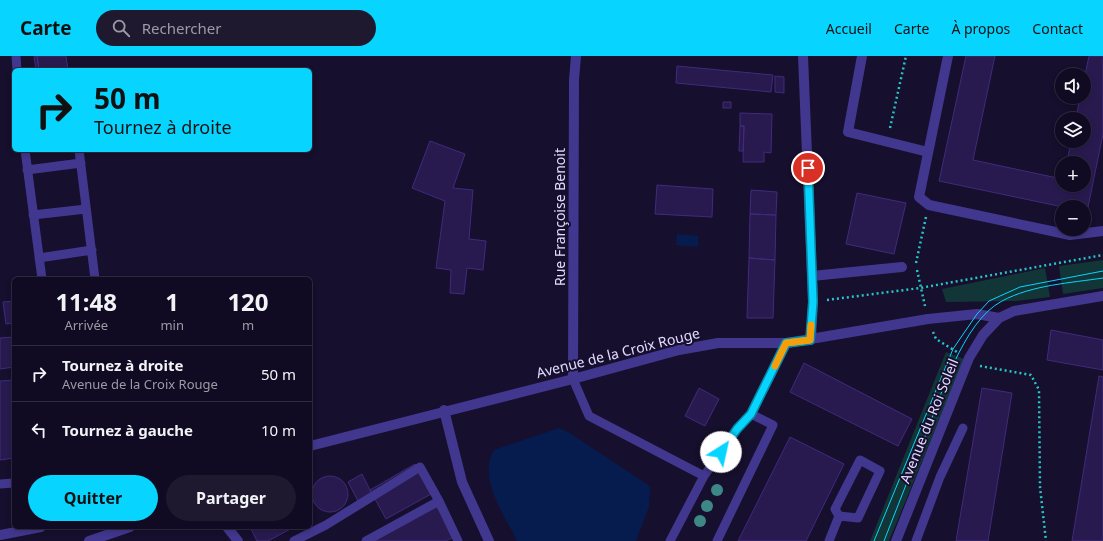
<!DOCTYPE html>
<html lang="fr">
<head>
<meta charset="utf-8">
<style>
	body { margin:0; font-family:"Noto Sans",sans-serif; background:#1e192f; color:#f1f3f6; height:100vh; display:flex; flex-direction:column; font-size:15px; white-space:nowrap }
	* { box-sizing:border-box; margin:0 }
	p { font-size:13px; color:#9c9ba5 }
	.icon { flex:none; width:22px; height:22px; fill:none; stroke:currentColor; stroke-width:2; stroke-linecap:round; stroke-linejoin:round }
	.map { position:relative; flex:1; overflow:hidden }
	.drawer { position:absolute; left:12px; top:221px; width:300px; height:252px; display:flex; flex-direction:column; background:#100b22; border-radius:6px; box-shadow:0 2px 6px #0003,0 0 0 1px #302b40 }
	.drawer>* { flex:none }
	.hud { position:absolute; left:12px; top:12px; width:300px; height:84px; border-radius:6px; box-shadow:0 2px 6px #0003,0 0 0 1px #302b40; background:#07d5ff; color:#111; overflow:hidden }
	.fabs { position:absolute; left:1055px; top:12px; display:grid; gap:8px }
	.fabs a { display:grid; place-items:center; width:36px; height:36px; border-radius:50%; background:#100b22; box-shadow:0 2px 6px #0003,0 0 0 1px #302b40; font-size:20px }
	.pin { position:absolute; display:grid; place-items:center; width:34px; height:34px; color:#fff; margin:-17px; border:2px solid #fff; border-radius:50%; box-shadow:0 1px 4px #0007 }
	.me { position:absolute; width:44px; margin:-22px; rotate:35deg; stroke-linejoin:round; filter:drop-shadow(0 0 3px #0008) }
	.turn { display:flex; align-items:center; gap:14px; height:84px; padding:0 16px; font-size:18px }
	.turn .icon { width:52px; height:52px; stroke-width:2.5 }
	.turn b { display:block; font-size:28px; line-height:34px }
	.eta { display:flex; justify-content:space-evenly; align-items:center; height:68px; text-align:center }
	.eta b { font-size:24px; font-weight:700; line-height:28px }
	.primary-button { display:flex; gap:8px; margin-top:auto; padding:8px 16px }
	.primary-button a { flex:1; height:46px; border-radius:24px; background:#07d5ff; color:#111; font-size:16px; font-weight:700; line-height:46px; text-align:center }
	.primary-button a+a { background:#1e192f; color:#f1f3f6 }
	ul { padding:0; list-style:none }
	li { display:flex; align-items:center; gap:12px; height:56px; padding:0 16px; border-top:1px solid #302b40 }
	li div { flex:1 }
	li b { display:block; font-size:15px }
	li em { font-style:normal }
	header { display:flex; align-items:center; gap:24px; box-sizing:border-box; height:56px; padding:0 20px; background:#07d5ff; color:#111 }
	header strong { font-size:19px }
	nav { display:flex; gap:22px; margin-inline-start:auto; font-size:14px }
	.search { width:280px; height:36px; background:#1e192f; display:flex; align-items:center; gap:10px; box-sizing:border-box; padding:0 14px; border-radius:22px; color:#9c9ba5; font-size:15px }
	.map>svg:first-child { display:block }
</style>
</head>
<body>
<header>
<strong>Carte</strong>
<div class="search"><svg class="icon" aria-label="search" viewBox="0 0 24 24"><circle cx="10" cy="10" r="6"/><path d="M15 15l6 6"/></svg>Rechercher</div>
<nav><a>Accueil</a><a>Carte</a><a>À propos</a><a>Contact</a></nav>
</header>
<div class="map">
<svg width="1103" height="485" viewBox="0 0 1103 485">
	<rect width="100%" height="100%" fill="#160f2d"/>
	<path fill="#123637" d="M1103 204V232L1063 238 1059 210Z
		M1045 212 1050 241 1015 245 946 246 942 233Z
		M946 296 964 303 889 485H870Z"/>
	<path fill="#071c4e" d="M677 178 698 180V191L676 189Z
		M559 372 568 376 650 430 649 451 636 485H517C505 460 477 421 494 394Z"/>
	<path fill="#281a4f" stroke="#412a7d" d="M34 0H37L39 14H36Z
		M37 0H66L68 14H39Z
		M966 0H995L973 104 1062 123V129H1084V107H1067L1071 85H1084V63H1076L1080 41H1084V24L1089 0H1103V78L1087 156 1084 155V151H1063L939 125Z
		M677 10 773 19 771 36 676 27Z
		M775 20 784 21V37L775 36Z
		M723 46H731V52H723Z
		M740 57 772 58 771 97 764 96V106H743L744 70H740Z
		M740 70H744L743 95H739Z
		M430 85 465 98 453 132 473 134 469 183 486 185 483 214 467 212 464 238 450 237 451 214 436 212 445 145 412 132Z
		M657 129 713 133 712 161 655 158Z
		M751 134 777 136 776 159 750 158Z
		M857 137 906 147 894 198 846 188Z
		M750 158 776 159 775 204 749 202Z
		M749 202 775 204 773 262H747Z
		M14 245V267L6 268 3 246Z
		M1051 274 1103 284V314L1047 304Z
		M14 281V311L0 313V282Z
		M804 307 912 363 898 390 790 336Z
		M1099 320 1103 321V485H1072Z
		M14 324V402L0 404V325Z
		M699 332 719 343 705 370 685 360Z
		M982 332 1012 337 988 485H956Z
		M790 381 844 408 806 485H738Z
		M415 408 431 438 386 463 370 434Z
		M362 418 372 438 358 445 348 426Z
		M312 438a18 18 0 1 1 36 0a18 18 0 1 1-36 0Z
		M436 449 453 481 446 485H369Z
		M250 471H294L268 485H257Z"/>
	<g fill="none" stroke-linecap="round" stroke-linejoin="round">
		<path stroke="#28c5c6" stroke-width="2.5" stroke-dasharray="2 3" stroke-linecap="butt" d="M890 72 906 0
			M916 207 926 161
			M917 214 925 250
			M827 244 920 232 1103 199
			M933 276 936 283 957 296
			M980 310 1031 319 1039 334 1040 431 1046 485"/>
		<path stroke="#41378f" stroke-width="9" d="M16 0 17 14
			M25 94 42 223
			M79 94 95 223
			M27 114 81 107
			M33 159 86 153
			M39 202 92 194
			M573 323 589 360 704 420
			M860 404 880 415 858 462 839 460 835 453Z
			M0 428 14 427
			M294 485 326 469 420 411 439 445 458 485
			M366 485 439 445
			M670 485 704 420 737 373 751 358 787 287
			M717 485 773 369 751 358
			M829 485 839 460
			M916 485 940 421 963 372"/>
		<path stroke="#41378f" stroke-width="10" d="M803 0 813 246 811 284
			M862 0 848 76 928 96
			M948 0 919 141 929 149 1070 179 1103 175
			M812 220 902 211
			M573 323 574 24 576 0
			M444 354 462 426 489 485
			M310 390 573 323 679 294 718 287H787L928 263 977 258 999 262 1014 255 1103 240
			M227 471 238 485
			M0 479 41 471
			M89 485 130 471
			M896 485 969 302 983 279 999 262"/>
		<path stroke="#07d5ff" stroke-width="1" d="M874 485 953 293 977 258 989 245 1020 231 1103 215
			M884 485C897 451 911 417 924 383 940 343 962 266 1002 245 1032 229 1070 227 1103 222"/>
	</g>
	<g fill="#3d8787">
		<circle cx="717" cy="434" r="6"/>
		<circle cx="707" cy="450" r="6"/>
		<circle cx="700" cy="465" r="6"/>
	</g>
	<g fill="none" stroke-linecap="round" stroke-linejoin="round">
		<g stroke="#058aa6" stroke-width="10">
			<path id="route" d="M721 396 737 373 751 358 786 287 810 284 813 246 808 112"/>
		</g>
		<use href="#route" stroke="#07d5ff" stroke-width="7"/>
		<path stroke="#f59e0b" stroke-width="7" d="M775 310 786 287 810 284 811 269"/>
	</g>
	<g text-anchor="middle" stroke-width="4" stroke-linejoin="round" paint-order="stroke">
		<g font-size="14" fill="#e2dbff" stroke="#160f2d">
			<text transform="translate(560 161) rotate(-90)" y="5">Rue Françoise Benoit</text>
			<text transform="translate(618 297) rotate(-14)" y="5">Avenue de la Croix Rouge</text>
			<text transform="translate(929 365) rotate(-68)" y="5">Avenue du Roi Soleil</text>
		</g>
	</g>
</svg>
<div class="fabs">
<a><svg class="icon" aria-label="sound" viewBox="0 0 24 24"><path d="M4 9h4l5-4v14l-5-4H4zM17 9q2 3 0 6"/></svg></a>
<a><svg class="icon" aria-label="layers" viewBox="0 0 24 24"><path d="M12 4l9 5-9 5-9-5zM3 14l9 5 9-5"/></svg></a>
<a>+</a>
<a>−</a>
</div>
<div class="pin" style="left:808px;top:112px;background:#d93025"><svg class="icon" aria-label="arrive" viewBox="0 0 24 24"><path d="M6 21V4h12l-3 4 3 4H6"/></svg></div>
<svg class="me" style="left:721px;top:396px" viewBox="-20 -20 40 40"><circle r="19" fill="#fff"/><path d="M0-13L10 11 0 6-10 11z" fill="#07d5ff"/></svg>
<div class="hud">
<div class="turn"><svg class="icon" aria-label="right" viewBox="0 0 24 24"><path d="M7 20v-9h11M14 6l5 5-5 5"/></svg><div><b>50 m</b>Tournez à droite</div></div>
</div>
<section class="drawer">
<div class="eta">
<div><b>11:48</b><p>Arrivée</p></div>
<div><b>1</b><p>min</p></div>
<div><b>120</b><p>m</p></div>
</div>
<ul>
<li><svg class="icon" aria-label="right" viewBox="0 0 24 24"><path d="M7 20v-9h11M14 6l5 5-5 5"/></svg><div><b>Tournez à droite</b><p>Avenue de la Croix Rouge</p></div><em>50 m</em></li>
<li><svg class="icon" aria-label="left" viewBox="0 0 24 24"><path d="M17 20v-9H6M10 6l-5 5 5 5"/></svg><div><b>Tournez à gauche</b></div><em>10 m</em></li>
</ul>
<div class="primary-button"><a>Quitter</a><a>Partager</a></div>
</section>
</div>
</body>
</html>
